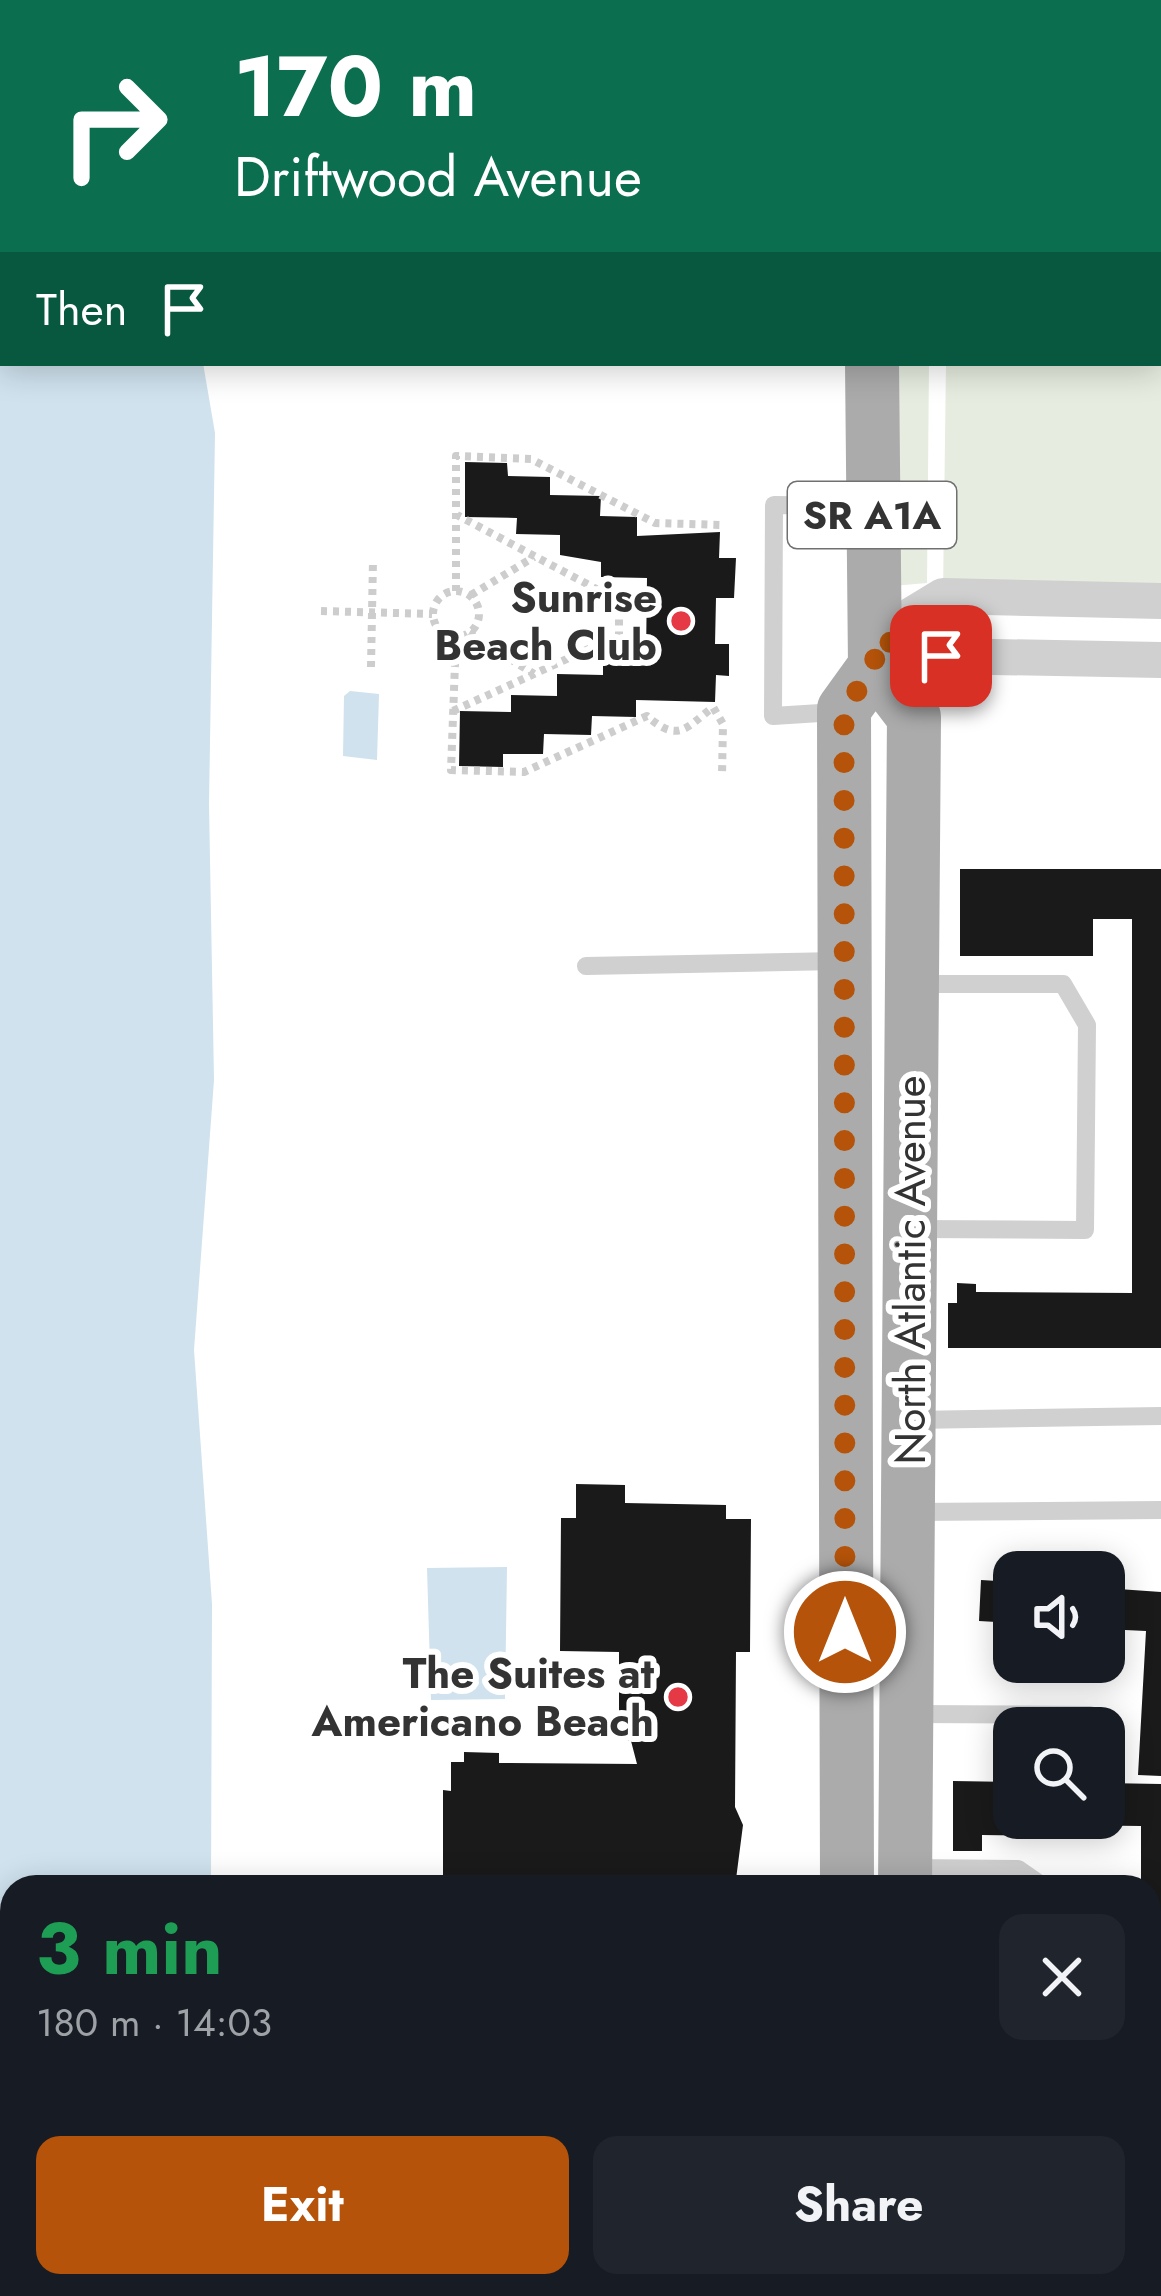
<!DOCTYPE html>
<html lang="en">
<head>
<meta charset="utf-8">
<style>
	body { margin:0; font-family:Jost,sans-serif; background:#20242c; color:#f1f3f6; height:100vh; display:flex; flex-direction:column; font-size:45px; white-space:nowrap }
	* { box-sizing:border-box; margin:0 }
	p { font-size:39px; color:#9ea1a6 }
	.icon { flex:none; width:66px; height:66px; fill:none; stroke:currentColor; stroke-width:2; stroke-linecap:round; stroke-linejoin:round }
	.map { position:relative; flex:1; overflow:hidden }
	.side { position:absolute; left:0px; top:1875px; width:1161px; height:423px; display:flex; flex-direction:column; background:#171b24; border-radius:36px 36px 0 0; box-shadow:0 6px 30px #0003 }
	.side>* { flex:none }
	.banner { position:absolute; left:0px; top:0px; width:1161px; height:366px; box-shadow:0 6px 30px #0003; background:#0b6e4f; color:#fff; overflow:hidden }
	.buttons { position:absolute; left:993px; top:1551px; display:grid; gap:24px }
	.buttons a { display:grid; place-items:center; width:132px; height:132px; border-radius:24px; background:#171b24; box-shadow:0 6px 30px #0003; font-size:60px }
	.pin { position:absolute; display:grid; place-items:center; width:102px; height:102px; color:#fff; margin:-51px; border-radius:24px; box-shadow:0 6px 18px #0006 }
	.me { position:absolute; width:132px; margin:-66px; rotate:0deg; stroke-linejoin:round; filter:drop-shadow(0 0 9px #0008) }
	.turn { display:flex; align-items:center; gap:42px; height:252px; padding:0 36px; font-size:54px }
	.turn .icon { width:156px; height:156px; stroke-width:2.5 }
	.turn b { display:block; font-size:84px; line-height:102px }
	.then { display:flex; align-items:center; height:114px; padding:0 36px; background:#0003; gap:24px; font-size:45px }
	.round { display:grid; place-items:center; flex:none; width:126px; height:126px; border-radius:24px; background:#20242c }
	.summary { display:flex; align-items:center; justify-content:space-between; height:204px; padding:0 36px }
	h1 { font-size:72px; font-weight:700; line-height:90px; color:#1e9e55 }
	.primary-button { display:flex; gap:24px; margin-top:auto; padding:24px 36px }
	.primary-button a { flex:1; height:138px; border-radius:24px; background:#b45309; color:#fff; font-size:48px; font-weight:700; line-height:138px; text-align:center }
	.primary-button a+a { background:#20242c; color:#f1f3f6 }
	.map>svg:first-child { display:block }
</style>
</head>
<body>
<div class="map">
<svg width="1161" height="2296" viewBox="0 0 1161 2296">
	<rect width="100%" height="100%" fill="#fff"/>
	<path fill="#e6ecdf" d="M949 0H1161V601L943 596 946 363H1158V3Z
		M893 363H929L927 583 892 586Z"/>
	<path fill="#cfe2ee" d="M0 0H204L3 3V363H203L215 433 209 804 214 1080 194 1350 212 1604 211 1887H12V2286H186L185 2296H0Z
		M350 691 379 694 377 760 343 756 344 696Z
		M507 1567 505 1699 431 1700 427 1568Z"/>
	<path fill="#1a1a1a" d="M465 462 507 463 508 476 550 477V495L601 496 600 516 637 517V536L720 532 719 558H736L734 598H716L715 644H729V676L716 675 715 702 636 700V717L592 716 591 735 544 734 543 754H503V767L459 766 460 711 511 712V695L557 696V674L603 675V656L646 657 647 578 601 577V562L560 555V535L516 534 517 518 465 517Z
		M960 869H1161V1348H948V1303H957V1283L976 1284V1292L1132 1293V919H1093V956H960Z
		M576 1484 625 1485V1503L726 1505V1519H751L750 1652H736L735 1807 743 1825 735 1887 443 1884V1790L451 1791V1762H464V1752L499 1753V1763L637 1764 631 1741H619V1652L560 1651 561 1518H576Z
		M981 1580 1014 1582V1623L979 1621Z
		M1104 1588 1161 1592V1776L1138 1775 1146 1631 1104 1629Z
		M953 1781 1014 1782V1818H1104V1783L1161 1784V2125L1149 2121V1887H1141V1826L1059 1825V1836L982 1835V1851H953Z
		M457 2286H614L637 2296H481Z
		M959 2286H1064L1060 2296H984Z
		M1090 2286H1146L1142 2296H1086Z"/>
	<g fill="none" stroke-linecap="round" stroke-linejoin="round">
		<path stroke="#cdcdcd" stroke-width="8" stroke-dasharray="6 6" stroke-linecap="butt" d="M433 614a23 23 0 1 1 46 0a23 23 0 1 1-46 0Z
			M456 591V456L531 459 655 523 723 525
			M471 595 534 557
			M321 611 432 614
			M469 633 534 674
			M456 637 451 770 524 772 647 716C678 743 685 729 713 707L723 724 722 776
			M371 667 373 560
			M453 711 619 635V601L457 515"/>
		<path stroke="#d0d0d0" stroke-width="18" d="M1158 111H1161
			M1158 297H1161
			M836 712 773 716 774 505 867 506
			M586 966 838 961
			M914 984H1063L1087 1025 1085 1230 915 1229
			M914 1420 1161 1416
			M912 1512 1161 1510
			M910 1714 1090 1715
			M910 1868 1018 1869 1044 1887
			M744 2286 745 2296"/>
		<path stroke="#d0d0d0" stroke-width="36" d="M874 638 943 596 1161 601
			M874 638 942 656 1161 660"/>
		<path stroke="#ababab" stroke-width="54" d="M874 3V0
			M872 363 875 666 914 717 905 1887
			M847 1887 844 709 875 666
			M906 2286V2296
			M845 2296V2286"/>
	</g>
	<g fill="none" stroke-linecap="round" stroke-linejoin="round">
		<path stroke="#b45309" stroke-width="21" stroke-dasharray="0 37.8" d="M845 1632 844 709 875 666 874 638 941 656"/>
	</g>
	<g fill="#e63946" stroke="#fff" stroke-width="4.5">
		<circle cx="681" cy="621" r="12"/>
		<circle cx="678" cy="1697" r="12"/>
	</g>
	<g text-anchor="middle" stroke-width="12" stroke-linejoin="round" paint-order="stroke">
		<rect fill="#fff" stroke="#707070" stroke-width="3" x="788" y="482" width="168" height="66" rx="9"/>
		<g font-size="39" font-weight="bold" fill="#333">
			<text x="872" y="529">SR A1A</text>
		</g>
		<g font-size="42" font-weight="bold" fill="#333" stroke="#fff" text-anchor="end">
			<text x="657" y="612">Sunrise<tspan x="657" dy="48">Beach Club</tspan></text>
			<text x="654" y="1688">The Suites at<tspan x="654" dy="48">Americano Beach</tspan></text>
		</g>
		<g font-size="42" fill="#333" stroke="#fff">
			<text transform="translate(910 1270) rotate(-90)" y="15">North Atlantic Avenue</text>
		</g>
	</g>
</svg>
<div class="buttons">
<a><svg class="icon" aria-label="sound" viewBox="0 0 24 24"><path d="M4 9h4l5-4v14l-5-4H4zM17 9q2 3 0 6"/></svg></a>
<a><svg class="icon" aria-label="search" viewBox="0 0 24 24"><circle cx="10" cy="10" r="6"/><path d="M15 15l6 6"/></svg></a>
</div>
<div class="pin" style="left:941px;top:656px;background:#d93025"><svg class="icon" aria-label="arrive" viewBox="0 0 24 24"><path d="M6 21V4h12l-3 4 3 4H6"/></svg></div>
<svg class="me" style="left:845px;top:1632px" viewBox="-20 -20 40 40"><circle r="17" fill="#b45309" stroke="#fff" stroke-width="3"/><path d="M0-11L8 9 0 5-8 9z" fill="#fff"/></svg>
<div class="banner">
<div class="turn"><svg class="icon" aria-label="right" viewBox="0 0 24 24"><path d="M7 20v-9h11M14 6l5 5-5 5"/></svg><div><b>170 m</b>Driftwood Avenue</div></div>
<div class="then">Then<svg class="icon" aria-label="arrive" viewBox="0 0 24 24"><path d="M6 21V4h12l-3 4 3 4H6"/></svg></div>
</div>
<section class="side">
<div class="summary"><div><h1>3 min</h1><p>180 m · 14:03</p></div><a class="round"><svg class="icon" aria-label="close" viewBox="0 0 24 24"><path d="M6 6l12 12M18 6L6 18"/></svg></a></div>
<div class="primary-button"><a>Exit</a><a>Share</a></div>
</section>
</div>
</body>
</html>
